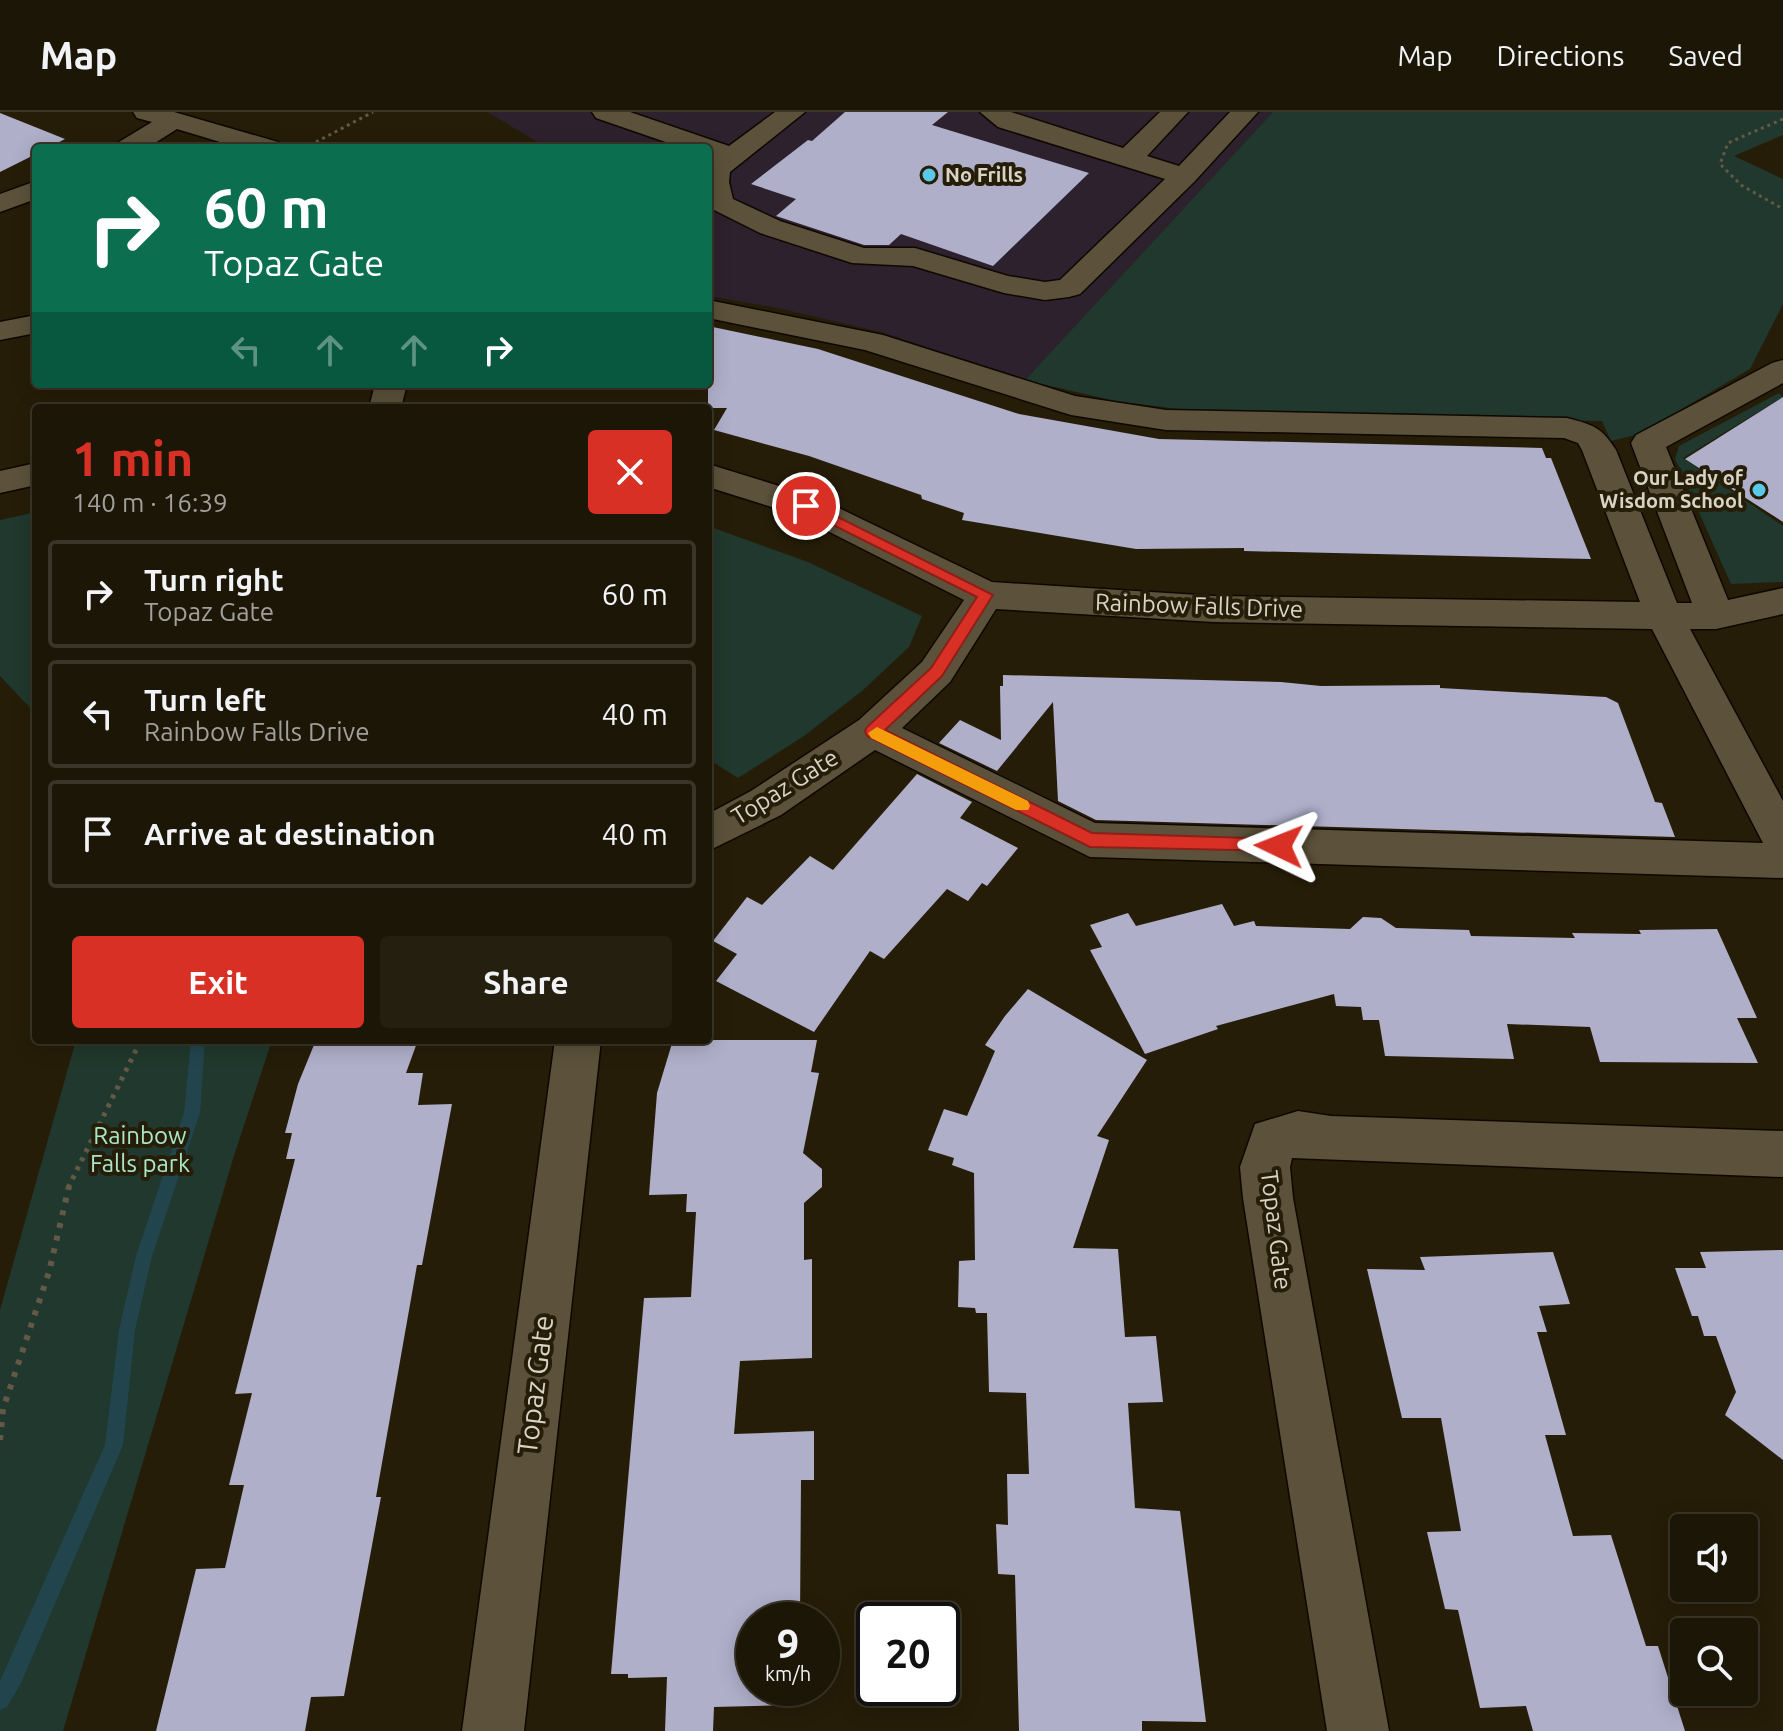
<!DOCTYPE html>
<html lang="en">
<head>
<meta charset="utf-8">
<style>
	body { margin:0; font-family:Ubuntu,sans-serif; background:#251f10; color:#f1f3f6; height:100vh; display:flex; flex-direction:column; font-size:30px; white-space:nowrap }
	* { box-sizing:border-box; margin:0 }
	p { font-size:26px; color:#a09f9b }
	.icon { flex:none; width:44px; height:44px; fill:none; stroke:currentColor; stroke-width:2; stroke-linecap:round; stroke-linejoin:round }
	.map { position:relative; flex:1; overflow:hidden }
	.sheet { position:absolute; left:32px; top:292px; width:680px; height:640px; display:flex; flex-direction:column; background:#1c1606; border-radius:8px; box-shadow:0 4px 20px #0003,0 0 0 2px #3a3528 }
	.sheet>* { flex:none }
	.banner { position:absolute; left:32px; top:32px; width:680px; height:244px; border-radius:8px; box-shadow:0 4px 20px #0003,0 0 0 2px #3a3528; background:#0b6e4f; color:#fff; overflow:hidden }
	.tools { position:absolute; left:1670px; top:1402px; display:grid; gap:16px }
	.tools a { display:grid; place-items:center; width:88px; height:88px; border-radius:8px; background:#1c1606; box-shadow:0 4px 20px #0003,0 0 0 2px #3a3528; font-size:40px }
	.speed { position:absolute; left:736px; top:1490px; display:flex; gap:16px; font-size:40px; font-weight:700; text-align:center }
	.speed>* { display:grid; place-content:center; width:104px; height:104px; border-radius:50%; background:#1c1606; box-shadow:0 4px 20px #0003,0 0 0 2px #3a3528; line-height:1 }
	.speed small { font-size:20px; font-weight:400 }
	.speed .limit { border:4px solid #111; border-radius:12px; background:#fff; color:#111 }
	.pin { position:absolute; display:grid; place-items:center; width:68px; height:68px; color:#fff; margin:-34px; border:4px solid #fff; border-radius:50%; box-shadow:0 2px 8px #0007 }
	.me { position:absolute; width:88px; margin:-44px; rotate:272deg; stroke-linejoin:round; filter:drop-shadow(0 0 6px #0008) }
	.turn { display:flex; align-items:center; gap:28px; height:168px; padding:0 40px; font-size:36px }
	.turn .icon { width:104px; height:104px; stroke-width:2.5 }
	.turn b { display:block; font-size:56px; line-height:68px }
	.lanes { display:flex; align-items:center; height:76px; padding:0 40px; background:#0003; justify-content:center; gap:40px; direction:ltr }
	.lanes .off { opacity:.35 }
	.round { display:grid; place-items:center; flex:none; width:84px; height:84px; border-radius:8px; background:#251f10 }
	.headline { display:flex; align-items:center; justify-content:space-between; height:136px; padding:0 40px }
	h1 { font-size:48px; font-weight:600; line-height:60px; color:#d93025 }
	.button { display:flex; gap:16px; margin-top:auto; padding:16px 40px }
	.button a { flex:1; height:92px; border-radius:8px; background:#d93025; color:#fff; font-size:32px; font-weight:600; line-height:92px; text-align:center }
	.button a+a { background:#251f10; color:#f1f3f6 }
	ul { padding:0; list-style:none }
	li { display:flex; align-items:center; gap:24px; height:108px; margin:0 16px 12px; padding:0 24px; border:4px solid #3a3528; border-radius:8px }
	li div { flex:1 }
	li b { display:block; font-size:30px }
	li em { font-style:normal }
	header { display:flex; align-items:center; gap:48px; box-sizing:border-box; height:112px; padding:0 40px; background:#1c1606; border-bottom:2px solid #3a3528 }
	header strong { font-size:38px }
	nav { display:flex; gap:44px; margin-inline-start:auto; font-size:28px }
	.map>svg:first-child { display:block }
</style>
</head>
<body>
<header>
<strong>Map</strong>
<nav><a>Map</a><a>Directions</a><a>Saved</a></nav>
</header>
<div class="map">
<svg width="1783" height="1619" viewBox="0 0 1783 1619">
	<rect width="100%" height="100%" fill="#261d08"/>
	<path fill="#2d212e" d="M487 0H1273L1025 268 881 220 778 196 708 184V36H548Z"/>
	<path fill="#20382d" d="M1273 0H1783V23L1734 44 1783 67V192L1750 257 1639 322 1611 329 1602 309 1234 304 1115 289 1025 268Z
		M1779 281 1783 285 1683 346 1783 414V470L1731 472 1675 347 1679 334Z
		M36 400V602L0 564V408Z
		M708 414 808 450 922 504 909 535 862 579 804 624 738 666 708 647Z
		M76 928H272L233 1047 63 1619H0V1198Z"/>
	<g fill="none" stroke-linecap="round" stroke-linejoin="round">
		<path fill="#22454d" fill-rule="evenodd" d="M191 928H205L200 1001 152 1144 135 1218 123 1333 21 1571 7 1595 0 1598V1569L105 1333 119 1218 136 1144 184 1001Z"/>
	</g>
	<path fill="#afafca" d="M845 0H948L932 13 1089 61 993 154 901 122 889 133H864L776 104 796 87 751 72 808 28 812 29Z
		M0 1 65 27 48 36H36V42L0 60Z
		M708 214 818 237 1019 302 1159 327 1542 336 1546 346H1551L1591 447 1244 439V436L1136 437 962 408 964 401 922 387 921 383 809 344 714 318 727 296H708Z
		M1783 285V410L1685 347Z
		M1003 563 1281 570 1321 574 1440 573V576L1606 585 1618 591 1655 690 1662 691 1675 725 1096 708 1058 689 1053 590 997 659 939 631 960 608 1001 628 1000 574H1003Z
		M917 662 972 690 960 706 1018 736 987 774 982 771 968 789 947 777 884 847 870 839 814 920 716 869 737 842 713 829 747 785 762 793 810 744 833 758Z
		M1222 792 1234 814 1254 809 1256 814 1350 817 1363 805 1381 806 1396 816 1469 818 1471 824 1575 826 1572 821 1641 822 1639 818 1717 817 1757 906H1737L1758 951 1600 950 1590 915 1507 912 1514 947 1385 944 1379 908H1363L1361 895 1336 894 1334 882 1216 914 1218 917 1145 942 1090 838 1102 835 1090 813 1128 801 1136 814Z
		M1028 877 1147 948 1097 1024 1109 1028 1073 1136 1118 1137 1125 1225 1156 1224 1163 1290 1128 1291 1135 1396 1180 1399 1206 1610 1142 1609V1619H1019L1015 1463 998 1462 996 1412 1008 1413 1007 1362H1029L1026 1281 989 1280 987 1201H976L975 1196 958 1195 959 1149 975 1148 974 1061 952 1053 954 1046 928 1038 944 997 967 1004 995 939 985 933 1005 904Z
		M316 928H418L406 961H423L418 993 452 992 422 1153H417L376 1385H381L344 1584 311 1585 305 1619H156L196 1457 225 1456 244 1373H229L252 1281 235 1282 295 1047H286L292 1021H285L298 972Z
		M673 928H817L811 960 819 961 803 1041 822 1057V1075L804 1091V1148L812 1147V1246L740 1249 734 1322 814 1319V1368H801L800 1508H754V1576H789V1593L714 1595 713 1619H665L667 1565 628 1566V1562H611L644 1186 691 1185 696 1100H686L687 1082 649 1083 657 981Z
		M1783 1138V1348L1725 1303 1736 1280 1716 1224H1704L1698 1204H1692L1675 1156H1706L1700 1140Z
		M1553 1140 1570 1192 1539 1194 1547 1220H1537L1566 1323H1545L1573 1424 1611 1423 1646 1534H1658L1685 1619H1533L1526 1594 1480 1596 1458 1498 1445 1497 1427 1420 1461 1419 1441 1306H1402L1367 1157 1425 1158 1420 1145Z"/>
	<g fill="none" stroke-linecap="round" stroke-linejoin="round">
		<g stroke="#0f0700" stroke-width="3">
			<path id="minor" d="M133 0H174L278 30 282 36H240L177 17 147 36H115L119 30 152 10 137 6Z
				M592 0H630L729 34 775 0H805L730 60 729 70 733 87 780 109 864 136H915L1008 164 1045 170 1060 168 1165 67 998 15 980 0H1011L1123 36 1160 0H1188L1147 44 1179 54 1230 0H1258L1194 70 1080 182 1069 185 1045 188 1004 181 913 154 852 151 760 121 708 95V53L713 46 708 45V36H683L596 6Z
				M36 69V87L0 100V82Z
				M708 188 883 223 1075 284 1166 298 1567 306C1594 313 1601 315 1616 338L1677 491H1692L1631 331 1636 323 1772 251 1783 248V271L1666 335 1728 488 1783 476V502L1716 517H1690L1783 689V766L1090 745 875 638 781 703 708 739V702L751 679 859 608 922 550 964 488 794 402 708 375V352L818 386 992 470 1214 484 1640 490 1582 338 1578 331 1564 326 1166 318 1071 303 865 238 708 206ZM996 497 1214 510 1652 517 1763 731 1095 711 902 616 950 570Z
				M36 203V221L0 228V210Z
				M375 272H407L401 296H369Z
				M36 351V373L0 381V359Z
				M555 928H601L524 1619H462Z
				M1298 999 1331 1004 1783 1019V1065L1292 1046 1290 1055 1293 1086 1389 1619H1327L1243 1086 1240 1055 1255 1012Z"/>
		</g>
		<path stroke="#625a47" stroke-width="3" stroke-dasharray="3 4" stroke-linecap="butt" d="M1783 7 1728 31 1720 52 1741 73 1783 97
			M316 30 373 0"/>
		<path stroke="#625a47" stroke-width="5" stroke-dasharray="4 6" stroke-linecap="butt" d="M68 1076 141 928"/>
		<path stroke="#625a47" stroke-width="6" stroke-dasharray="5 8" stroke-linecap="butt" d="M0 1328 3 1297 49 1160 69 1074"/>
		<use href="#minor" fill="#5c523b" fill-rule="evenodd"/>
	</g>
	<path fill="#d93025" stroke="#8d1f18" stroke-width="2" d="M806 389 993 483 942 564 885 618 1092 721 1279 727 1288 734 1286 739 1090 735 867 624 865 619 867 615 931 556 977 485 801 397 799 394Z"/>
	<path fill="#f59e0b" d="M877 615 1028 689 1030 694 1028 698H1016L871 626 868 621Z"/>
	<g fill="#5bc8e7" stroke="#261d08" stroke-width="3">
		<circle cx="929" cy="63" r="8"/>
		<circle cx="1759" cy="378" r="8"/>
	</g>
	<g text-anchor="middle" stroke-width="8" stroke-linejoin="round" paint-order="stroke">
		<g font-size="20" font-weight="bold" fill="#d9d3c6" stroke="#261d08" text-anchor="start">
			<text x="945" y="70">No Frills</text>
			<text x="1743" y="373" text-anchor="end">Our Lady of<tspan x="1743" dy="23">Wisdom School</tspan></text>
		</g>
		<g font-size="24" fill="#d9d3c6" stroke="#261d08">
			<text transform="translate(1199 494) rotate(2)" y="8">Rainbow Falls Drive</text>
			<text transform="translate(785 675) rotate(-32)" y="8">Topaz Gate</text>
			<text transform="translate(1276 1118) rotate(83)" y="8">Topaz Gate</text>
		</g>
		<g font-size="24" fill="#a9e5c8" stroke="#261d08">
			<text x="140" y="1032">Rainbow<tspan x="140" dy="28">Falls park</tspan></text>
		</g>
		<g font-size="28" fill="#d9d3c6" stroke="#261d08">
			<text transform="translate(535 1273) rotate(-83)" y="10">Topaz Gate</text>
		</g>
	</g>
</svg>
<div class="tools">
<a><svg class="icon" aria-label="sound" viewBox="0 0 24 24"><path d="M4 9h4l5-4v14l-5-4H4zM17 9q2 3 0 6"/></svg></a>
<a><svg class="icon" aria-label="search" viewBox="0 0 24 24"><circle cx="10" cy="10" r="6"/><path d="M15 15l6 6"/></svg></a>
</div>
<div class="speed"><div>9<small>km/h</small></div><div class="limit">20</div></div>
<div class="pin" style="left:806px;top:394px;background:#d93025"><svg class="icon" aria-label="arrive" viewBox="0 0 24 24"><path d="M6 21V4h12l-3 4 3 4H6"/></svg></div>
<svg class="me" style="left:1279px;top:734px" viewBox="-20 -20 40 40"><path d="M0-17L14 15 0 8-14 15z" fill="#d93025" stroke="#fff" stroke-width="4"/></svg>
<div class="banner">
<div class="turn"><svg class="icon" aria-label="right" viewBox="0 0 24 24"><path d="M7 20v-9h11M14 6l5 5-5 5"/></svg><div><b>60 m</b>Topaz Gate</div></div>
<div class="lanes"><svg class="icon off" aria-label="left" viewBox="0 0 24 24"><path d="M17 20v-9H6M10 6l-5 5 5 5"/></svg><svg class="icon off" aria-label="ahead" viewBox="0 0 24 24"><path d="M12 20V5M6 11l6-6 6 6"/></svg><svg class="icon off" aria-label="ahead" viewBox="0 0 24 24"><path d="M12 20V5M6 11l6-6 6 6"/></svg><svg class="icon" aria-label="right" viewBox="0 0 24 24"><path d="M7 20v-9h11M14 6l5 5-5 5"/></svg></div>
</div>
<section class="sheet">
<div class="headline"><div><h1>1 min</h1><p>140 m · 16:39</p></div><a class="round" style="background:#d93025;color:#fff"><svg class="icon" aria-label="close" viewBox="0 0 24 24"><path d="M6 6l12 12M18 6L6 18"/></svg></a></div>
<ul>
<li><svg class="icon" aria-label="right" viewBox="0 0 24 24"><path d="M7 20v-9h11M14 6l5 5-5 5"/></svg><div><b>Turn right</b><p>Topaz Gate</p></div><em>60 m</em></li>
<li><svg class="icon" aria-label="left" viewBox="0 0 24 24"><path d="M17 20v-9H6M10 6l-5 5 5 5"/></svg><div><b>Turn left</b><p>Rainbow Falls Drive</p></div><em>40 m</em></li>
<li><svg class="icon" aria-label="arrive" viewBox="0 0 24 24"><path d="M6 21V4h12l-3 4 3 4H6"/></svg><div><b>Arrive at destination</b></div><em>40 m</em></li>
</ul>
<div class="button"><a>Exit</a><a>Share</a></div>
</section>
</div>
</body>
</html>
